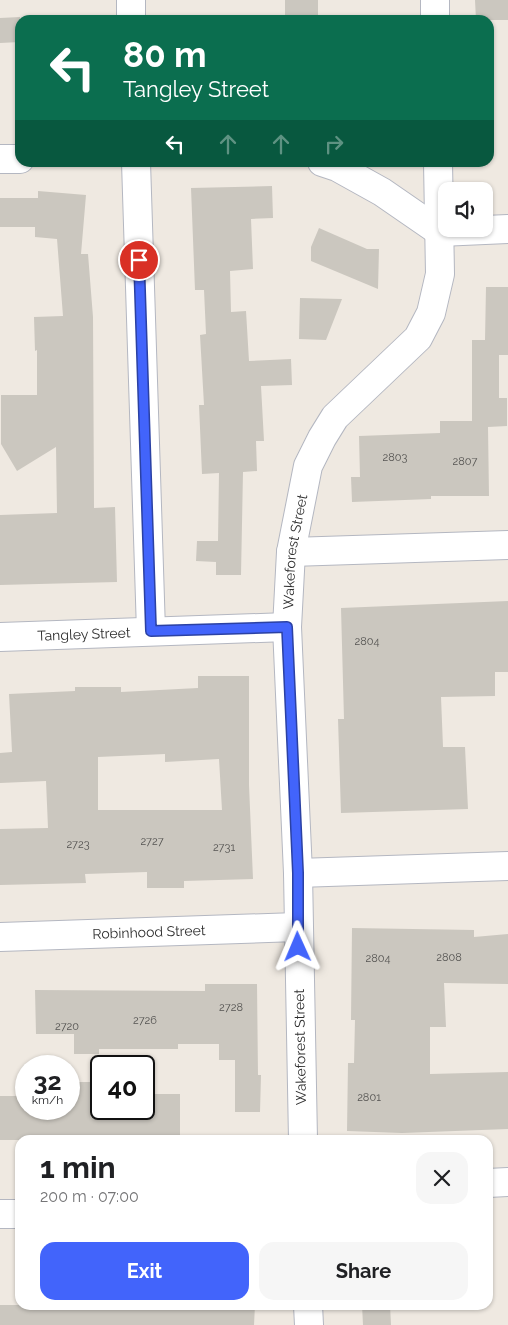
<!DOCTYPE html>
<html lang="en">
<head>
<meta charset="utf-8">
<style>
	body { margin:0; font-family:Raleway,sans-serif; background:#f6f6f6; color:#202124; height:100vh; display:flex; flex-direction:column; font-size:19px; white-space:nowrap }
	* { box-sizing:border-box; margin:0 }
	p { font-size:16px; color:#757577 }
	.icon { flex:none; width:28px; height:28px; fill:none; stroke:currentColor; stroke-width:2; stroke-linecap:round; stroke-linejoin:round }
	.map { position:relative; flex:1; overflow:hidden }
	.panel { position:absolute; left:15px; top:1135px; width:478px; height:175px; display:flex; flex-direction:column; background:#fff; border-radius:15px; box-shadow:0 1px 4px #0004 }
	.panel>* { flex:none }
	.guide { position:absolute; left:15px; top:15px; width:479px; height:152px; border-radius:15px; box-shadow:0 1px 4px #0004; background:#0b6e4f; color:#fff; overflow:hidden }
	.tools { position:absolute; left:438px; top:182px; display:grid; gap:10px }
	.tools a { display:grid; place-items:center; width:55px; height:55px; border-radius:10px; background:#fff; box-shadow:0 1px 4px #0004; font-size:25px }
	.speed { position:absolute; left:15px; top:1055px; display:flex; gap:10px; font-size:25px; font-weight:700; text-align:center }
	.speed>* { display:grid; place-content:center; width:65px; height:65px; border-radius:50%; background:#fff; box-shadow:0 1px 4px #0004; line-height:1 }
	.speed small { font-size:12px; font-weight:400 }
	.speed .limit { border:2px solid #111; border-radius:8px; background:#fff; color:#111 }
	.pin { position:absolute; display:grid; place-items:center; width:42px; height:42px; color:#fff; margin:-21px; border:2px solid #fff; border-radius:50%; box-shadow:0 1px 5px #0007 }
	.me { position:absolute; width:55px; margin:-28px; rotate:359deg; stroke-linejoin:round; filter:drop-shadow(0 0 4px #0008) }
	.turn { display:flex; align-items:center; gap:18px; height:105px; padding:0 25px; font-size:22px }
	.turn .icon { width:65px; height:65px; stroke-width:2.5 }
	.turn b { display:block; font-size:35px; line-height:42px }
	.lanes { display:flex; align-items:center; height:48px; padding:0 25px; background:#0003; justify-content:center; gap:25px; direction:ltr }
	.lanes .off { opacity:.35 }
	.round { display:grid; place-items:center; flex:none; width:52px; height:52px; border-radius:15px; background:#f6f6f6 }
	.summary { display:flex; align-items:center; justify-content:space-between; height:85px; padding:0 25px }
	h1 { font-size:30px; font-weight:700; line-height:38px }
	.cta { display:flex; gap:10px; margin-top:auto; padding:10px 25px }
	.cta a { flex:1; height:58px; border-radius:15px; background:#4264fb; color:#fff; font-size:20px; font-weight:700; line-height:58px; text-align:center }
	.cta a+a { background:#f6f6f6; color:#202124 }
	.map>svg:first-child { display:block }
</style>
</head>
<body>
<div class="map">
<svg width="508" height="1325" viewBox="0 0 508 1325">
	<rect width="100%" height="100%" fill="#efe9e1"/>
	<path fill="#cbc7bf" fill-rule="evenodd" d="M285 0H318V20H285Z
		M475 0H508V20H476Z
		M20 17V42L0 43V18Z
		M272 186 273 218 251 219 253 269 230 271 231 312 246 311 249 361 291 359 292 385 261 386 264 441H256L257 471 243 472 241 575H216V562L196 561 197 541H218L219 473 202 474 199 405H204L200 335 206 334 204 290H195L191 188Z
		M38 191 86 195 81 254H88L93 317 94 508 115 507 117 582 0 585V515L57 513 56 447 17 471 1 444V395H37V350L35 351 34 317 63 316 57 239 35 237V227H0V198H38Z
		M319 228 367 249H379L378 289 311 261V247Z
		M486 287H508V355H499V398H507V426L488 427 489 496H431V499L352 502 351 477H360L359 436 440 433V421H472V340H485Z
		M300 298 342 299 326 340 299 339Z
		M508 601V672H495V696L441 697 443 747H465L468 809 341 813 338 719H344L341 608Z
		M198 676H249V785L253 879 184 881V888H147V872L85 874 86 883 0 885V829L48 828 46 781 0 783V753L12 752 9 694 75 691V687H121V692L198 688ZM165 754V762L219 759 222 810H98V757Z
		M352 928 474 930V937L508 934V984L444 983 446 1027H430V1074L508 1072V1129L402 1133 347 1131 348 1063H354L355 1020H351Z
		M205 984H257L258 1075H261L260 1112H235V1060H219V1044H178V1049H99V1054H74V1034H36L35 990 205 991Z
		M69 1082H91V1109H144V1094H180V1140H0V1096H26V1109H69Z
		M0 1305H255L254 1325H0Z
		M362 1305H390L391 1325H363Z"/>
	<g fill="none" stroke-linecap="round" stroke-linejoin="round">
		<g stroke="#b4b7c1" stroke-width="30">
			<g id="minor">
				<path d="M131 0V20"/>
				<path d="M435 0V20"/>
				<path d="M0 159H20"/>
				<path d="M136 162 151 631"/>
				<path d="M322 162 337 167 382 192 440 232 508 229"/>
				<path d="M291 552 508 545"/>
				<path id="s1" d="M0 637 287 627"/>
				<path d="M298 873 508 866"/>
				<path id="s2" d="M0 937 297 927"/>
				<path id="s3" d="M303 1140 298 873 287 627 291 552 308 466 322 438 335 417 418 338 431 313 440 274 438 162"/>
				<path d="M488 1183 508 1182"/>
				<path d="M0 1214H20"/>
				<path d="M308 1305 309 1325"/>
			</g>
		</g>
		<use href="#minor" stroke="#fff" stroke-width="28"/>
	</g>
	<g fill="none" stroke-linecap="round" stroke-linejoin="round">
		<g stroke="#2b41a3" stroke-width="12">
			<path id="route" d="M139 260 151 631 287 627 298 873V947"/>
		</g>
		<use href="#route" stroke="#4264fb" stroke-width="9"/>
	</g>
	<g text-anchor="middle" stroke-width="4" stroke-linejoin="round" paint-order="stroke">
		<g font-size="11" fill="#555452">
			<text x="395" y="461">2803</text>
			<text x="465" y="465">2807</text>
			<text x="367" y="645">2804</text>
			<text x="152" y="845">2727</text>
			<text x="78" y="848">2723</text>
			<text x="224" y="851">2731</text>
			<text x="449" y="961">2808</text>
			<text x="378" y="962">2804</text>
			<text x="231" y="1011">2728</text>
			<text x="145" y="1024">2726</text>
			<text x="67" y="1030">2720</text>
			<text x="369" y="1101">2801</text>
		</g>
		<g font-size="14" fill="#2e2e2e" stroke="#fff">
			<text dy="5" stroke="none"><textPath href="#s3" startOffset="589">Wakeforest Street</textPath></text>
			<text dy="5" stroke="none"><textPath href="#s1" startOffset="84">Tangley Street</textPath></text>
			<text dy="5" stroke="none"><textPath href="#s2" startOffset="149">Robinhood Street</textPath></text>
			<text transform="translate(300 1047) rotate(-91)" y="5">Wakeforest Street</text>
		</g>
	</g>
</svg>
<div class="tools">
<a><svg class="icon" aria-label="sound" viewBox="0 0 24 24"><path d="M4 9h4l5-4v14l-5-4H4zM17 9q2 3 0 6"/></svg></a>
</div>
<div class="speed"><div>32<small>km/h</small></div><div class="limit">40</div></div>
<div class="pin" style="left:139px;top:260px;background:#d93025"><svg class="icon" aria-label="arrive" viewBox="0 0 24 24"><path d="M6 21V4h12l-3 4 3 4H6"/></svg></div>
<svg class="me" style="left:298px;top:947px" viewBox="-20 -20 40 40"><path d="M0-17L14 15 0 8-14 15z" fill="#4264fb" stroke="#fff" stroke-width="4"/></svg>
<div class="guide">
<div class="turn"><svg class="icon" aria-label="left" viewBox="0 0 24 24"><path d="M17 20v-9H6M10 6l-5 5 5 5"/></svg><div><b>80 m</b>Tangley Street</div></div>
<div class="lanes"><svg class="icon" aria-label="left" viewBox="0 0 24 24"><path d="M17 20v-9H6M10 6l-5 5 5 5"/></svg><svg class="icon off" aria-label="ahead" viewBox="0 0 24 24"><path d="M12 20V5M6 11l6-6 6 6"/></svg><svg class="icon off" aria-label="ahead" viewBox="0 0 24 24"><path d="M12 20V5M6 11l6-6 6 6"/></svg><svg class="icon off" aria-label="right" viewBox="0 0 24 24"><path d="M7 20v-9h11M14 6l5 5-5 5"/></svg></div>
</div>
<section class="panel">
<div class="summary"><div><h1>1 min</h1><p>200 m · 07:00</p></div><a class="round"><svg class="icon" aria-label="close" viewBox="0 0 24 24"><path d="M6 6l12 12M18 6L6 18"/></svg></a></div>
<div class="cta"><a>Exit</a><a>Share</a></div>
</section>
</div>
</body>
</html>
